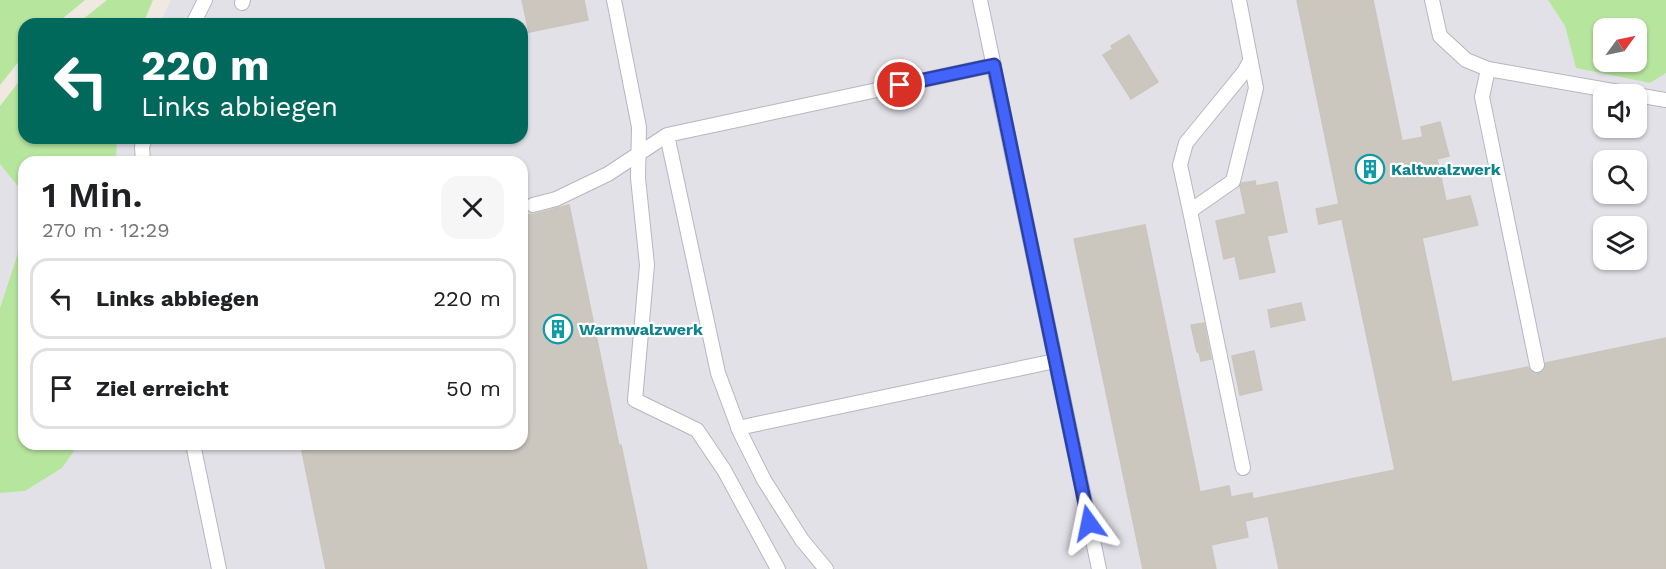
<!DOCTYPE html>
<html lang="de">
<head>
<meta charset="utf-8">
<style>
	body { margin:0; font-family:"Work Sans",sans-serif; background:#f6f6f6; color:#202124; height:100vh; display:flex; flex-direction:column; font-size:22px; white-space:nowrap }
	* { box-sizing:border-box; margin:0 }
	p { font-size:20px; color:#757577 }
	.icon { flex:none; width:33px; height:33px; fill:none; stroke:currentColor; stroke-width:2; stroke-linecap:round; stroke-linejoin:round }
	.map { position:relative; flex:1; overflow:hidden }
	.drawer { position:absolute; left:18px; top:156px; width:510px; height:294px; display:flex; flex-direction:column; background:#fff; border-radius:18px; box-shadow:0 2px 4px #0004 }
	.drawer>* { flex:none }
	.guide { position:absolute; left:18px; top:18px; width:510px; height:126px; border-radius:18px; box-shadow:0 2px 4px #0004; background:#00695c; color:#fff; overflow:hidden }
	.needle { width:39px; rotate:57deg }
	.buttons { position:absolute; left:1593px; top:18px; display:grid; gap:12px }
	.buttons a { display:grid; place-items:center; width:54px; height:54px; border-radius:12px; background:#fff; box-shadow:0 2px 4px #0004; font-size:30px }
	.pin { position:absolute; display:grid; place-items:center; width:51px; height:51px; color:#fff; margin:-26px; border:3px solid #fff; border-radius:50%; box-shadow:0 2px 6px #0007 }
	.me { position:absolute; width:66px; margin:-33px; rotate:348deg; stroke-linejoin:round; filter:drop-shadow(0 0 4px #0008) }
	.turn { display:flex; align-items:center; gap:21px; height:126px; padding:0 24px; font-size:27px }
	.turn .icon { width:78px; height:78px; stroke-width:2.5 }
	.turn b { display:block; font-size:42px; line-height:51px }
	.round { display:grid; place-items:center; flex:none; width:63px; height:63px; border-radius:18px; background:#f6f6f6 }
	.summary { display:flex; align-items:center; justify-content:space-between; height:102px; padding:0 24px }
	h1 { font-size:36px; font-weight:600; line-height:45px }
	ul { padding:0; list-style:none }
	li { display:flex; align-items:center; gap:18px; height:81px; margin:0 12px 9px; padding:0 12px; border:3px solid #e0e0e0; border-radius:18px }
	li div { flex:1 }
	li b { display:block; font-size:22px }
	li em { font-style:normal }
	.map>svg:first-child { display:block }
</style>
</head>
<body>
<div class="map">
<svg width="1666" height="569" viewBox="0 0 1666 569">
	<rect width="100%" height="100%" fill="#efe9e1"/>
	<path fill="#e3e1e8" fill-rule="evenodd" d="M171 0H1548L1565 26 1576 68 1650 83 1666 73V569H0V493L25 491 62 468 79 444H522V162H116L117 138H522V24H159ZM1604 94H1636V128H1604ZM1604 160H1636V194H1604ZM1604 226H1636V260H1604Z
		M0 164 24 194V220L17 256 0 308Z"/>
	<path fill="#b6e59e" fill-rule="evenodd" d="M0 0H85L56 24H24V55L0 85Z
		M107 0H153L143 24H77Z
		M1548 0H1666V73L1650 83 1576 68 1565 26ZM1636 28V62H1604V28Z
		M24 75V138H117L116 162H24V194L0 164V106Z
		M24 220V444H79L62 468 25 491 0 493V308L17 256Z"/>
	<path fill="#cbc7bf" stroke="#cbc5ba" stroke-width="1.5" d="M522 0H584L588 20 529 32Z
		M1297 0H1373L1402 141 1423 137 1421 127 1440 122 1449 156 1437 159 1446 201 1470 196 1478 225 1422 238 1452 382 1528 367 1531 371 1538 374 1543 371 1546 363 1666 338V569H1279L1268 516 1245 521 1248 537 1211 545 1216 569H1143L1074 239 1145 225 1200 492 1229 486 1231 497 1252 493 1253 499 1395 470 1342 219 1319 224 1316 209 1339 204Z
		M1129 35 1158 82 1131 99 1103 55 1113 49 1111 46Z
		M1255 181 1256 186 1277 182 1287 232 1267 236 1275 272 1240 279 1235 256 1224 259 1216 221 1246 214 1240 186 1242 183Z
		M569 205 619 446 621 445 647 569H326L302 451 335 444H522V215L535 214Z
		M1301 303 1305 320 1271 327 1268 310Z
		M1204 323 1211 359 1201 361 1199 352H1197L1191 325Z
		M1254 351 1262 390 1240 395 1232 356Z"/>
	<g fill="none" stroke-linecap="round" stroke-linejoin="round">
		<g stroke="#b4b7c1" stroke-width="16">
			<path id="minor" d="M614 0 639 127 638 178 647 265 635 400 697 430 724 470 778 569
				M980 0 1099 569
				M1239 0 1256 88 1233 181 1190 211 1243 468
				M1432 0 1440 36 1466 60 1488 69
				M242 3 243 0
				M193 24 205 0
				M667 135 718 373 740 432 764 480 802 540 826 569
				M143 162 142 147 145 138
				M533 205 556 199 608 174 667 135 994 65
				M1190 211 1180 165 1186 143 1244 72 1250 61
				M1537 365 1482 97 1488 69 1666 100
				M738 428 1055 361
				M193 444 219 569"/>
		</g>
		<use href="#minor" stroke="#fff" stroke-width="14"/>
	</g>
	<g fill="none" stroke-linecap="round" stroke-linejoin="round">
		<g stroke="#2b41a3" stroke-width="15">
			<path id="route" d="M900 85 994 65 1089 523"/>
		</g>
		<use href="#route" stroke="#4264fb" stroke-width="10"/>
	</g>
	<defs>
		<g id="building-ring" transform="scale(1.5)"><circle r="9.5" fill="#fff" stroke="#0f9aa8" stroke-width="1.5"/><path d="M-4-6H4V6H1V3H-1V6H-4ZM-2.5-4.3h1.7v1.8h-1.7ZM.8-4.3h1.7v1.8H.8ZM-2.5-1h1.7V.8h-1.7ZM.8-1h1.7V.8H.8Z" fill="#0f9aa8"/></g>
	</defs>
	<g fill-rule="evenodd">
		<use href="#building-ring" x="1370" y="169"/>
		<use href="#building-ring" x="558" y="329"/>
	</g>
	<g text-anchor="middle" stroke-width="4.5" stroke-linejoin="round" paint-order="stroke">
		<g font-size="16" font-weight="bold" fill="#0d838f" stroke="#fff" text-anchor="start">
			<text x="1391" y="175">Kaltwalzwerk</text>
			<text x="579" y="335">Warmwalzwerk</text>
		</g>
	</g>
</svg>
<div class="buttons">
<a><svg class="needle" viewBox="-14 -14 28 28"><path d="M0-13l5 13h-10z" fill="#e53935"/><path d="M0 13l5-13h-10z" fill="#757577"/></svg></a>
<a><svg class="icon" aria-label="sound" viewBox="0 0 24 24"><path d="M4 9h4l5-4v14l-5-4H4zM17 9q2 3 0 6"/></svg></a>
<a><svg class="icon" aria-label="search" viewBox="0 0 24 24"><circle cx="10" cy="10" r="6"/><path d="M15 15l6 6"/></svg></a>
<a><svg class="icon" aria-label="layers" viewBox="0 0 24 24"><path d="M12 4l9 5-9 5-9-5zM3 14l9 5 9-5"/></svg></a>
</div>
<div class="pin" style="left:900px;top:85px;background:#d93025"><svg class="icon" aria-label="arrive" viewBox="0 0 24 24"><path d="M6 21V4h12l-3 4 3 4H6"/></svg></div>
<svg class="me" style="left:1089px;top:523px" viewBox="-20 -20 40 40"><path d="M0-17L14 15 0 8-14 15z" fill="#4264fb" stroke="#fff" stroke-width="4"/></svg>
<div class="guide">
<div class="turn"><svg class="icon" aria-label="left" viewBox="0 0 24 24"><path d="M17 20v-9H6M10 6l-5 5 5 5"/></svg><div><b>220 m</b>Links abbiegen</div></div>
</div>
<section class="drawer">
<div class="summary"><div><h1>1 Min.</h1><p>270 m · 12:29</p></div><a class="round"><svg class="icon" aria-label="close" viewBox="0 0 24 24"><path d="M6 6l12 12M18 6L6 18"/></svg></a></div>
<ul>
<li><svg class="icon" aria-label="left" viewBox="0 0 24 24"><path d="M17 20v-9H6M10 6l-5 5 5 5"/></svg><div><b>Links abbiegen</b></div><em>220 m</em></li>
<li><svg class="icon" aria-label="arrive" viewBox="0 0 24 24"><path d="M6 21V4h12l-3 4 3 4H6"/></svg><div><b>Ziel erreicht</b></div><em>50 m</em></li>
</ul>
</section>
</div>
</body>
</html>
